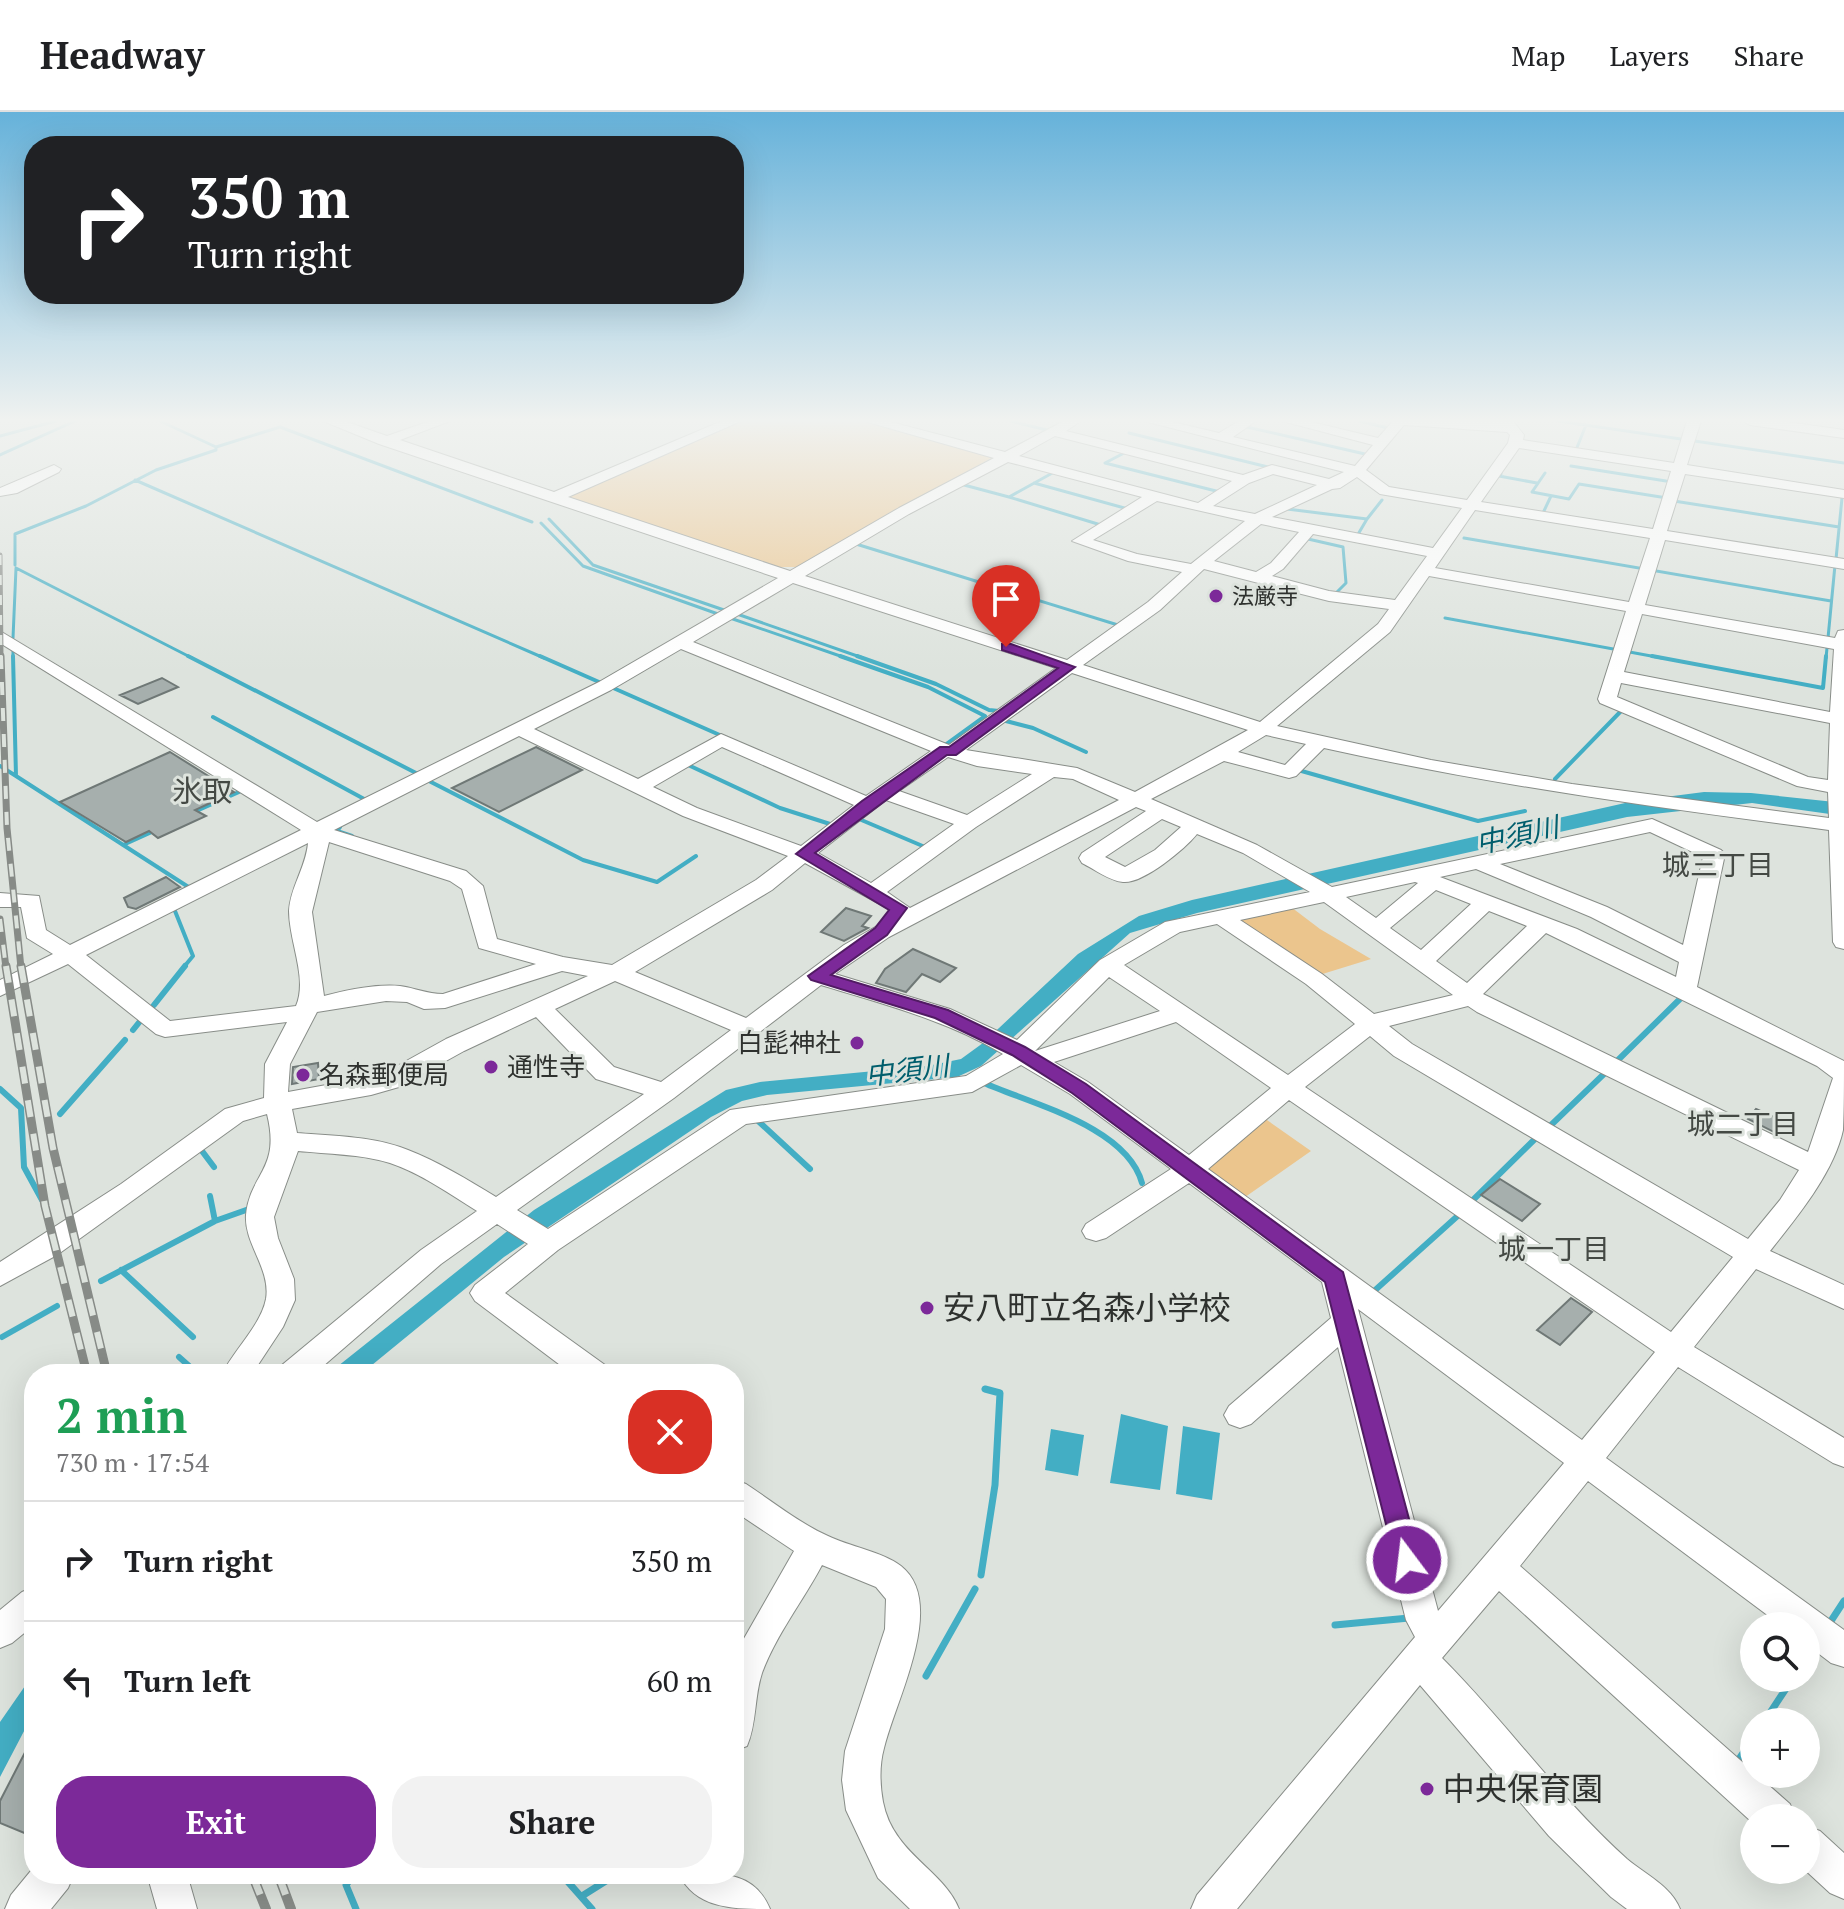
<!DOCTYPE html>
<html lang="en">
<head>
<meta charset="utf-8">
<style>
	body { margin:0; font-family:"PT Serif","Noto Sans JP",serif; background:#f2f2f2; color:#202124; height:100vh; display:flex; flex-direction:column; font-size:30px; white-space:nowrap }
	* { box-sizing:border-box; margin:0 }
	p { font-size:26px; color:#757577 }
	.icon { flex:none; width:44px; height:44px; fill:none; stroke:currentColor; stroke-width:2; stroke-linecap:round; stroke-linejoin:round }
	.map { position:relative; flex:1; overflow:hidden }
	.side { position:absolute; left:24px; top:1252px; width:720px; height:520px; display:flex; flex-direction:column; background:#fff; border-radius:32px; box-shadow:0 8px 32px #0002 }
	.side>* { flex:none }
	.hud { position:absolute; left:24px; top:24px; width:720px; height:168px; border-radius:32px; box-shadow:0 8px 32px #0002; background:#202124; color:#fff; overflow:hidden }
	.tools { position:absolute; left:1740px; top:1500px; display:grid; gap:16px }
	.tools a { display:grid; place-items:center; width:80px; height:80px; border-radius:50%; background:#fff; box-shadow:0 8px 32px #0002; font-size:40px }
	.pin { position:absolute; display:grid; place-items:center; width:68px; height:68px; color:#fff; margin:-82px -34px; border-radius:50% 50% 50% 0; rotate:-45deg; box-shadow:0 0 8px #0007 }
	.pin .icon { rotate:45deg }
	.me { position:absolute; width:88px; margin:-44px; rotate:345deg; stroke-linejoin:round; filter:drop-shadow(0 0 6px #0008) }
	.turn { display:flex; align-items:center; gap:28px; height:168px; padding:0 32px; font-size:36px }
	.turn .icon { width:104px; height:104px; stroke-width:2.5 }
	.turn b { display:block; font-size:56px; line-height:68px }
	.round { display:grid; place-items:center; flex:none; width:84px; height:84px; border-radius:32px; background:#f2f2f2 }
	.head { display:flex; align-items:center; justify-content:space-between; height:136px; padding:0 32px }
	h1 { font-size:48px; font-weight:700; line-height:60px; color:#1e9e55 }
	.action { display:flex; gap:16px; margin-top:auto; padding:16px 32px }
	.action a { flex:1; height:92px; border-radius:32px; background:#7c2999; color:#fff; font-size:32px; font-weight:700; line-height:92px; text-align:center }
	.action a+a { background:#f2f2f2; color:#202124 }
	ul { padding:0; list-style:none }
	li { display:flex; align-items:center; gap:24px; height:120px; padding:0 32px; border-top:2px solid #e0e0e0 }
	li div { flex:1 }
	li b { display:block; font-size:30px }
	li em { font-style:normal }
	header { display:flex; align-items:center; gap:48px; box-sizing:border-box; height:112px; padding:0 40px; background:#fff; border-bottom:2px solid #e0e0e0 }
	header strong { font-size:38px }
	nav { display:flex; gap:44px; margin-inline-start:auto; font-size:28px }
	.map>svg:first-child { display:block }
</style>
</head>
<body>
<header>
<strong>Headway</strong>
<nav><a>Map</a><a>Layers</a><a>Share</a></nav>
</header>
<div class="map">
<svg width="1844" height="1797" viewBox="0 0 1844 1797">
	<rect width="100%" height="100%" fill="#dde3dd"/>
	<path fill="#ebc58d" d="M737 309H862L995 344 796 455H777L563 385Z
		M1291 795 1320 817 1371 847 1316 864 1231 808Z
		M1264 1006 1311 1039 1238 1090 1196 1058Z"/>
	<path fill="#43aec4" d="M1704 680 1751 681 1844 691V704L1752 691 1627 705 1197 801 1130 821 981 954 957 965 767 983 742 989 711 1005 504 1145 361 1262H328L534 1098 726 978 760 970 927 954 961 947 983 931 1078 842 1139 804 1192 788 1634 689Z
		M1121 1302 1168 1314 1160 1378 1110 1371Z
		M1183 1314 1220 1321 1212 1388 1176 1382Z
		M1051 1317 1084 1323 1078 1364 1045 1358Z
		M34 1561V1600L0 1665V1610Z"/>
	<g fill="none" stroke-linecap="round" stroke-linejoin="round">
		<path stroke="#43aec4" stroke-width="3" d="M1010 309 1047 318 1042 321
			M1359 309 1388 316
			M1558 309 1844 351
			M1247 315 1365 342
			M1129 321 1268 355
			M0 324 56 309
			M216 335 280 315 532 410
			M1576 338 1586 313
			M1126 340 1105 351 1220 380
			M0 343 75 309
			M1571 354 1666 369
			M1056 359 1009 385 1101 413
			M1545 361 1532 380 1569 387 1579 372 1667 386
			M1501 362 1499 364 1537 371
			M135 368 544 546
			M1034 371 1128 397
			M964 373 1009 385
			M1674 389 1839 415
			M1287 397 1367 407 1357 424
			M1543 401 1551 384
			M549 407 593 453 724 498
			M1367 407 1382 388
			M541 411 583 454 718 502
			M1464 426 1831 489
			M1308 427 1343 435 1346 471 1334 483
			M856 432 1118 513
			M1836 447 1842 386
			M15 453V422L86 394 156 358 216 338V335L160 309
			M737 502 863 546
			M730 506 846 546
			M1445 506 1662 546
			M13 526 16 456 192 546
			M1828 526 1835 453
			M13 536V546
			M1826 546 1827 536"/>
		<path stroke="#43aec4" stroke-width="4" d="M13 544 16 664 190 776
			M188 544 416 661
			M540 544 599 570
			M840 544 928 575 985 604 945 633
			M857 544 936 572 989 598 999 599
			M1652 544 1823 576 1826 544
			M611 575 722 624
			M213 605 366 688
			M1002 608 1033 616 1086 640
			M686 652 780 696 830 712
			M0 654 16 664
			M1298 658 1478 709 1525 699
			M1555 667 1623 597
			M429 669 583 748 657 770 696 744
			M192 701 239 680
			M859 707 925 735
			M340 715 337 719 352 724
			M123 733 154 719
			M175 799 193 844 183 856"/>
		<path stroke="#43aec4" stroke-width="6" d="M154 893 185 854
			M133 918 141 908
			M1616 950 1683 884
			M984 971C1032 992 1127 1015 1142 1071
			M0 977 21 996 24 1055 42 1088
			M60 1002 125 928
			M755 1006 810 1057
			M1549 1015 1606 960
			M199 1035 214 1055
			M210 1084 215 1109
			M1474 1087 1538 1024
			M121 1158 193 1225
			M101 1169 215 1109 249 1097
			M1373 1180 1462 1100
			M2 1225 57 1194
			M179 1245 198 1262"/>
		<path stroke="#43aec4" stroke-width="7" d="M981 1463 995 1373 1000 1281 985 1277
			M1829 1512 1844 1489
			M1335 1513 1409 1506
			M1806 1547 1814 1534
			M926 1564 975 1477
			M1764 1610 1793 1566
			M1737 1650 1754 1625
			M354 1762 346 1773 356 1797
			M561 1762 592 1797
			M582 1784 617 1762"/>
	</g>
	<path fill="#a6afad" stroke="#6f7876" stroke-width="2" d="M162 566 178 575 138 592 120 583Z
		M536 635 582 658 499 700 452 676Z
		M170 640 234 680 195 698 206 704 158 726 149 719 126 730 60 690Z
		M166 765 180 775 136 797 128 795 124 786Z
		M846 796 871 804 862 814 868 816 844 829 821 820Z
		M913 837 956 856 940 870 922 862 906 880 876 871 885 857Z
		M318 951 319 967 292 972 293 955Z
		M1756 997 1788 1011 1780 1023 1748 1007Z
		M1500 1067 1540 1092 1522 1109 1481 1083Z
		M1571 1186 1592 1200 1560 1233 1537 1218Z
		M34 1623V1725L0 1711V1689Z"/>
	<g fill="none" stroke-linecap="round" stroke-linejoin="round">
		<g stroke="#888d88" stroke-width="2">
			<path id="minor" d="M323 309H344L387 324 430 309H450L400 328 554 380 722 309H741L568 385 790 459 899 396 994 346 864 309H887L1005 340 1064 309H1081L1066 319 1243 363 1272 353 1329 367 1344 360 1144 309H1168L1219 321 1239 309H1256L1233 325 1355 354 1373 333 1282 309H1307L1378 326 1393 309H1513L1524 323 1523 328 1674 351 1687 309H1701L1687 353 1844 378V386L1685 362 1667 419 1844 447V457L1665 428 1645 493 1835 526 1838 519 1844 518V837L1836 835 1833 830 1829 718C1659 696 1491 673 1324 636L1296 664 1289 666 1224 649 1151 687 1257 733 1332 775 1652 707 1721 738 1725 742 1697 875 1844 949C1844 970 1844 997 1843 1018 1834 1060 1798 1104 1770 1139L1844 1173V1197L1756 1157 1694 1235 1844 1326V1355L1833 1351 1678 1255 1606 1346 1844 1518V1555L1831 1551 1806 1532V1514H1782L1588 1369 1520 1454 1790 1692 1795 1706H1754V1712L1499 1479 1442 1546C1507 1611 1559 1686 1627 1747 1646 1763 1671 1774 1680 1797H1627L1611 1785 1549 1724 1420 1573 1237 1797H1191L1197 1783 1415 1525 1406 1508 1338 1235 1251 1312 1240 1316 1229 1312 1224 1303 1229 1294 1331 1206 1322 1170 1189 1071 1106 1126 1096 1129 1086 1126 1082 1119 1086 1112 1171 1057 1070 982 1021 953 972 980 746 1012 558 1138 505 1181 605 1253 609 1262H572L475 1189 470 1181 475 1173 528 1132 497 1112 441 1152 314 1262H278L282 1253 421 1138 477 1099C450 1082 420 1061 390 1051 360 1042 328 1042 298 1039L274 1105 278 1126 294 1167 295 1188 283 1215 252 1262H222C234 1238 261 1213 266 1187 271 1157 244 1132 246 1103 250 1061 281 1058 267 1002L243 1009 57 1143 0 1174V1150L121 1072 225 997 264 986 265 952 287 910 165 925 156 922 68 852 0 884V868L53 842 27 826 21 795H0V781L39 784 46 818 70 833 301 718 0 531V519L317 710 599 570 778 466 379 332ZM1404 313 1507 320 1510 323 1508 331 1467 388 1389 375 1366 358ZM1055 324 1232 369 1198 391 1019 344ZM1519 336 1671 359 1653 417 1481 390ZM1008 350 1142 385 1072 429 1128 449 1182 460 1148 490 1067 548 805 464 909 402ZM1273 362 1317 373 1255 402 1213 394 1249 371ZM1357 365 1380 382 1462 396 1433 436 1272 405 1332 377 1340 376ZM1157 389 1245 409 1191 452 1137 442 1093 428ZM1475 398 1650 426 1629 490 1435 456ZM1261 412 1299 420 1271 451 1256 460 1214 449ZM1313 422 1427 444 1395 488 1329 479 1272 464 1283 457ZM1204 457 1329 489 1389 497 1378 512 1260 610 1083 553 1160 498ZM1429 464 1626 499 1598 587 1600 591 1797 674 1828 680 1829 706 1572 672 1431 648 1277 614 1390 520ZM793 471 1056 556 949 633 693 530ZM1642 502 1834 537 1830 600 1624 560ZM681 537 931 639 866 684 721 622 638 667 534 617 611 578ZM1072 561 1248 618 1135 680 1077 656 966 638ZM1621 571 1830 611 1828 668 1808 665 1617 585ZM1266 623 1306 632 1285 653 1238 640ZM519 624 683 704 788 744 756 768 612 853 563 845 497 827 483 774 466 759 334 718ZM722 635 854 693 801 734 697 696 653 675ZM948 645 977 654 1032 662 967 703 899 679ZM1054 665 1073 667 1119 688 910 796 887 780 976 715ZM886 688 954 712 871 771 818 741ZM1136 695 1146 699 1082 741 1079 746 1082 751C1094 757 1110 769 1123 770 1143 772 1185 737 1197 722L1243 741 1310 780 1165 810 1100 848 1017 928 950 897 835 862 889 825ZM1162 707 1181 715 1155 738 1125 755 1105 745ZM1650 720 1703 745 1683 833 1607 795 1500 752ZM329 730 450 769 462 777 479 836 536 852 443 882C427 882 415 876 400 874 374 872 348 878 324 884L312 800ZM308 731C306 755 290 776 289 799 289 830 308 866 296 894L170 909 86 843ZM805 751 898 802 844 833 746 906 635 860 772 778ZM1476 757 1591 805 1679 850 1676 865 1577 817 1440 765ZM1415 770 1418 771 1376 806 1346 785ZM1436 778 1471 792 1421 838 1390 816ZM1324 790 1453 883 1374 902 1322 862 1240 808ZM1489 799 1527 814 1467 871 1436 849ZM1217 812 1306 872 1355 912 1288 963 1124 853 1180 820ZM1546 821 1817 954 1833 966 1808 1040 1483 882ZM562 859 588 864 446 927 381 963 288 980 290 952 317 900 386 889 407 890 424 897 445 896ZM1109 865 1160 899 1035 939ZM615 869 731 918 661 970 614 955 555 897ZM821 873C883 892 946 908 1003 942L966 964 730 998 548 1117 517 1098 674 986ZM1468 894 1477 900 1799 1058 1780 1088 1748 1127 1412 932 1389 914ZM536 905 596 967 644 982 496 1085C468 1068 439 1050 408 1038 374 1024 334 1024 297 1021L292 997 371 983 399 975 464 939ZM1176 910 1271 976 1189 1043 1088 970 1054 950ZM1370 924 1394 944 1733 1145 1671 1220 1305 975ZM1289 988 1655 1240 1582 1328 1208 1057ZM1358 1197 1564 1351 1438 1499Z
				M1743 309H1780L1844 318V326L1750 313Z
				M54 353 61 357 59 360 17 381 0 384V376Z
				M734 1368 746 1372C772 1389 799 1411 828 1424 848 1434 883 1440 901 1454 948 1491 895 1589 884 1636 879 1654 880 1673 883 1690 893 1742 943 1757 959 1797H910L878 1766 846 1698 842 1668 845 1639 885 1517 886 1487 876 1475 822 1453C803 1489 776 1523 762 1561 754 1585 757 1611 747 1634L734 1639V1544L794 1439 734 1399Z
				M34 1475V1513L12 1531 0 1536V1498L22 1480Z
				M1806 1714 1820 1719 1844 1741V1787L1830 1781 1805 1758Z
				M34 1755V1762H74L68 1776 51 1797H5L11 1783Z
				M147 1762H187L197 1797H157Z
				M679 1762C716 1762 753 1756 770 1797 733 1797 696 1797 679 1762Z"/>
		</g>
		<use href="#minor" fill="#fff" fill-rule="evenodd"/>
		<g stroke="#878b87" stroke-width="5">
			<path id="rail-far3" d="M0 443 1 546"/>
		</g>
		<g stroke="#878b87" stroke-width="7">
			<path id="rail-far2" d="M1 544 7 716 21 856
				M0 807 6 856"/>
		</g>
		<g stroke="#878b87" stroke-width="9">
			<path id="rail-far1" d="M6 854 45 1094 87 1262
				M21 854 53 1036 107 1262"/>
		</g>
		<g stroke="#878b87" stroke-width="10">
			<path id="rail" d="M252 1762 266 1797
				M278 1762 291 1797"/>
		</g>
		<use href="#rail-far3" stroke="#dde3dd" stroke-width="3" stroke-dasharray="10" stroke-linecap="butt"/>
		<use href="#rail-far2" stroke="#dde3dd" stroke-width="4" stroke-dasharray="13" stroke-linecap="butt"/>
		<use href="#rail-far1" stroke="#dde3dd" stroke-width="6" stroke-dasharray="17" stroke-linecap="butt"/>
		<use href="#rail" stroke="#dde3dd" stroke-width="7" stroke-dasharray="22" stroke-linecap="butt"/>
	</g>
	<linearGradient id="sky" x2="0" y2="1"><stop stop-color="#66b2da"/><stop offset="0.55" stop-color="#f0f2f0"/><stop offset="1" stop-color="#f0f2f0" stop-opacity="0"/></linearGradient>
	<rect width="1844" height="561" fill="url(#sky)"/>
	<path fill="#7c2999" stroke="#511b63" stroke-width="2" d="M1002 532H1011L1075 555 956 643H947L815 741 907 796 887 823 831 863 948 898 1025 935 1086 972 1343 1160 1420 1448 1416 1456 1407 1460 1398 1456 1395 1448 1325 1170 1072 981 1012 943 935 906 811 868 808 864 875 816 889 798 796 742 862 689 940 635H949L1058 556 1002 538Z"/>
	<g fill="#7c2999" stroke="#dde3dd" stroke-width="3">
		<circle cx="1216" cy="484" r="8"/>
		<circle cx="857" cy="931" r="8"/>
		<circle cx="491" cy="955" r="8"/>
		<circle cx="303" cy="963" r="8"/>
		<circle cx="927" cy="1196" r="8"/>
		<circle cx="1427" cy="1677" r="8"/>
	</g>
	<g text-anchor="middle" stroke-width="6" stroke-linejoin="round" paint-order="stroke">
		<g font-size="22" fill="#2e312e" stroke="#dde3dd" text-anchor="start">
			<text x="1232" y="492">法厳寺</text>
		</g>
		<g font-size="26" fill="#2e312e" stroke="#dde3dd" text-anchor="start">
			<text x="841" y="940" text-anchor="end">白髭神社</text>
			<text x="507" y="964">通性寺</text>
			<text x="319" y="972">名森郵便局</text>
		</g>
		<g font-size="28" font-style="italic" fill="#005e6d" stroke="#dde3dd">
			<text transform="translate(1517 723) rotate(-12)" y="10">中須川</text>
			<text transform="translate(907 958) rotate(-7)" y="10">中須川</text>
		</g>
		<g font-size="28" fill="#444944" stroke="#dde3dd">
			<text x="1718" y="763">城三丁目</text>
			<text x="1743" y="1022">城二丁目</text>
			<text x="1554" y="1147">城一丁目</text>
		</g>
		<g font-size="30" fill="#444944" stroke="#dde3dd">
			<text x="202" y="690">氷取</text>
		</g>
		<g font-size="32" fill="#2e312e" stroke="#dde3dd" text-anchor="start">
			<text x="943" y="1207">安八町立名森小学校</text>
			<text x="1443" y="1688">中央保育園</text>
		</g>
	</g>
</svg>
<div class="tools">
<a><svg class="icon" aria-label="search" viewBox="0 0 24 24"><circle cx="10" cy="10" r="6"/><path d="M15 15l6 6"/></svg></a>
<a>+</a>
<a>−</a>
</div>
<div class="pin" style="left:1006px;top:535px;background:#d93025"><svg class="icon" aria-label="arrive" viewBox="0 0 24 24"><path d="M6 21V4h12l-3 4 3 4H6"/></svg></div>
<svg class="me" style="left:1407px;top:1448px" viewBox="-20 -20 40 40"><circle r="17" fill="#7c2999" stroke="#fff" stroke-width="3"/><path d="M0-11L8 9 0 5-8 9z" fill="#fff"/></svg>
<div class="hud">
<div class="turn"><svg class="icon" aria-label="right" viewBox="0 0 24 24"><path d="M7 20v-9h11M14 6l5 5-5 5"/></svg><div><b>350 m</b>Turn right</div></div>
</div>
<section class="side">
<div class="head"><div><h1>2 min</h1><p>730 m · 17:54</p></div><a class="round" style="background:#d93025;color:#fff"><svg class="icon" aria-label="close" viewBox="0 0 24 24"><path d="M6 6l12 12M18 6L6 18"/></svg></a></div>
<ul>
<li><svg class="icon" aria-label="right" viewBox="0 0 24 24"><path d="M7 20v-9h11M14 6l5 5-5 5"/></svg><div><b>Turn right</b></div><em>350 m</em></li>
<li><svg class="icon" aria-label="left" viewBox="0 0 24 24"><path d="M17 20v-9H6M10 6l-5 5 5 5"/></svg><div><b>Turn left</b></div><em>60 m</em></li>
</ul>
<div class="action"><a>Exit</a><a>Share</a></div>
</section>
</div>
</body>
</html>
